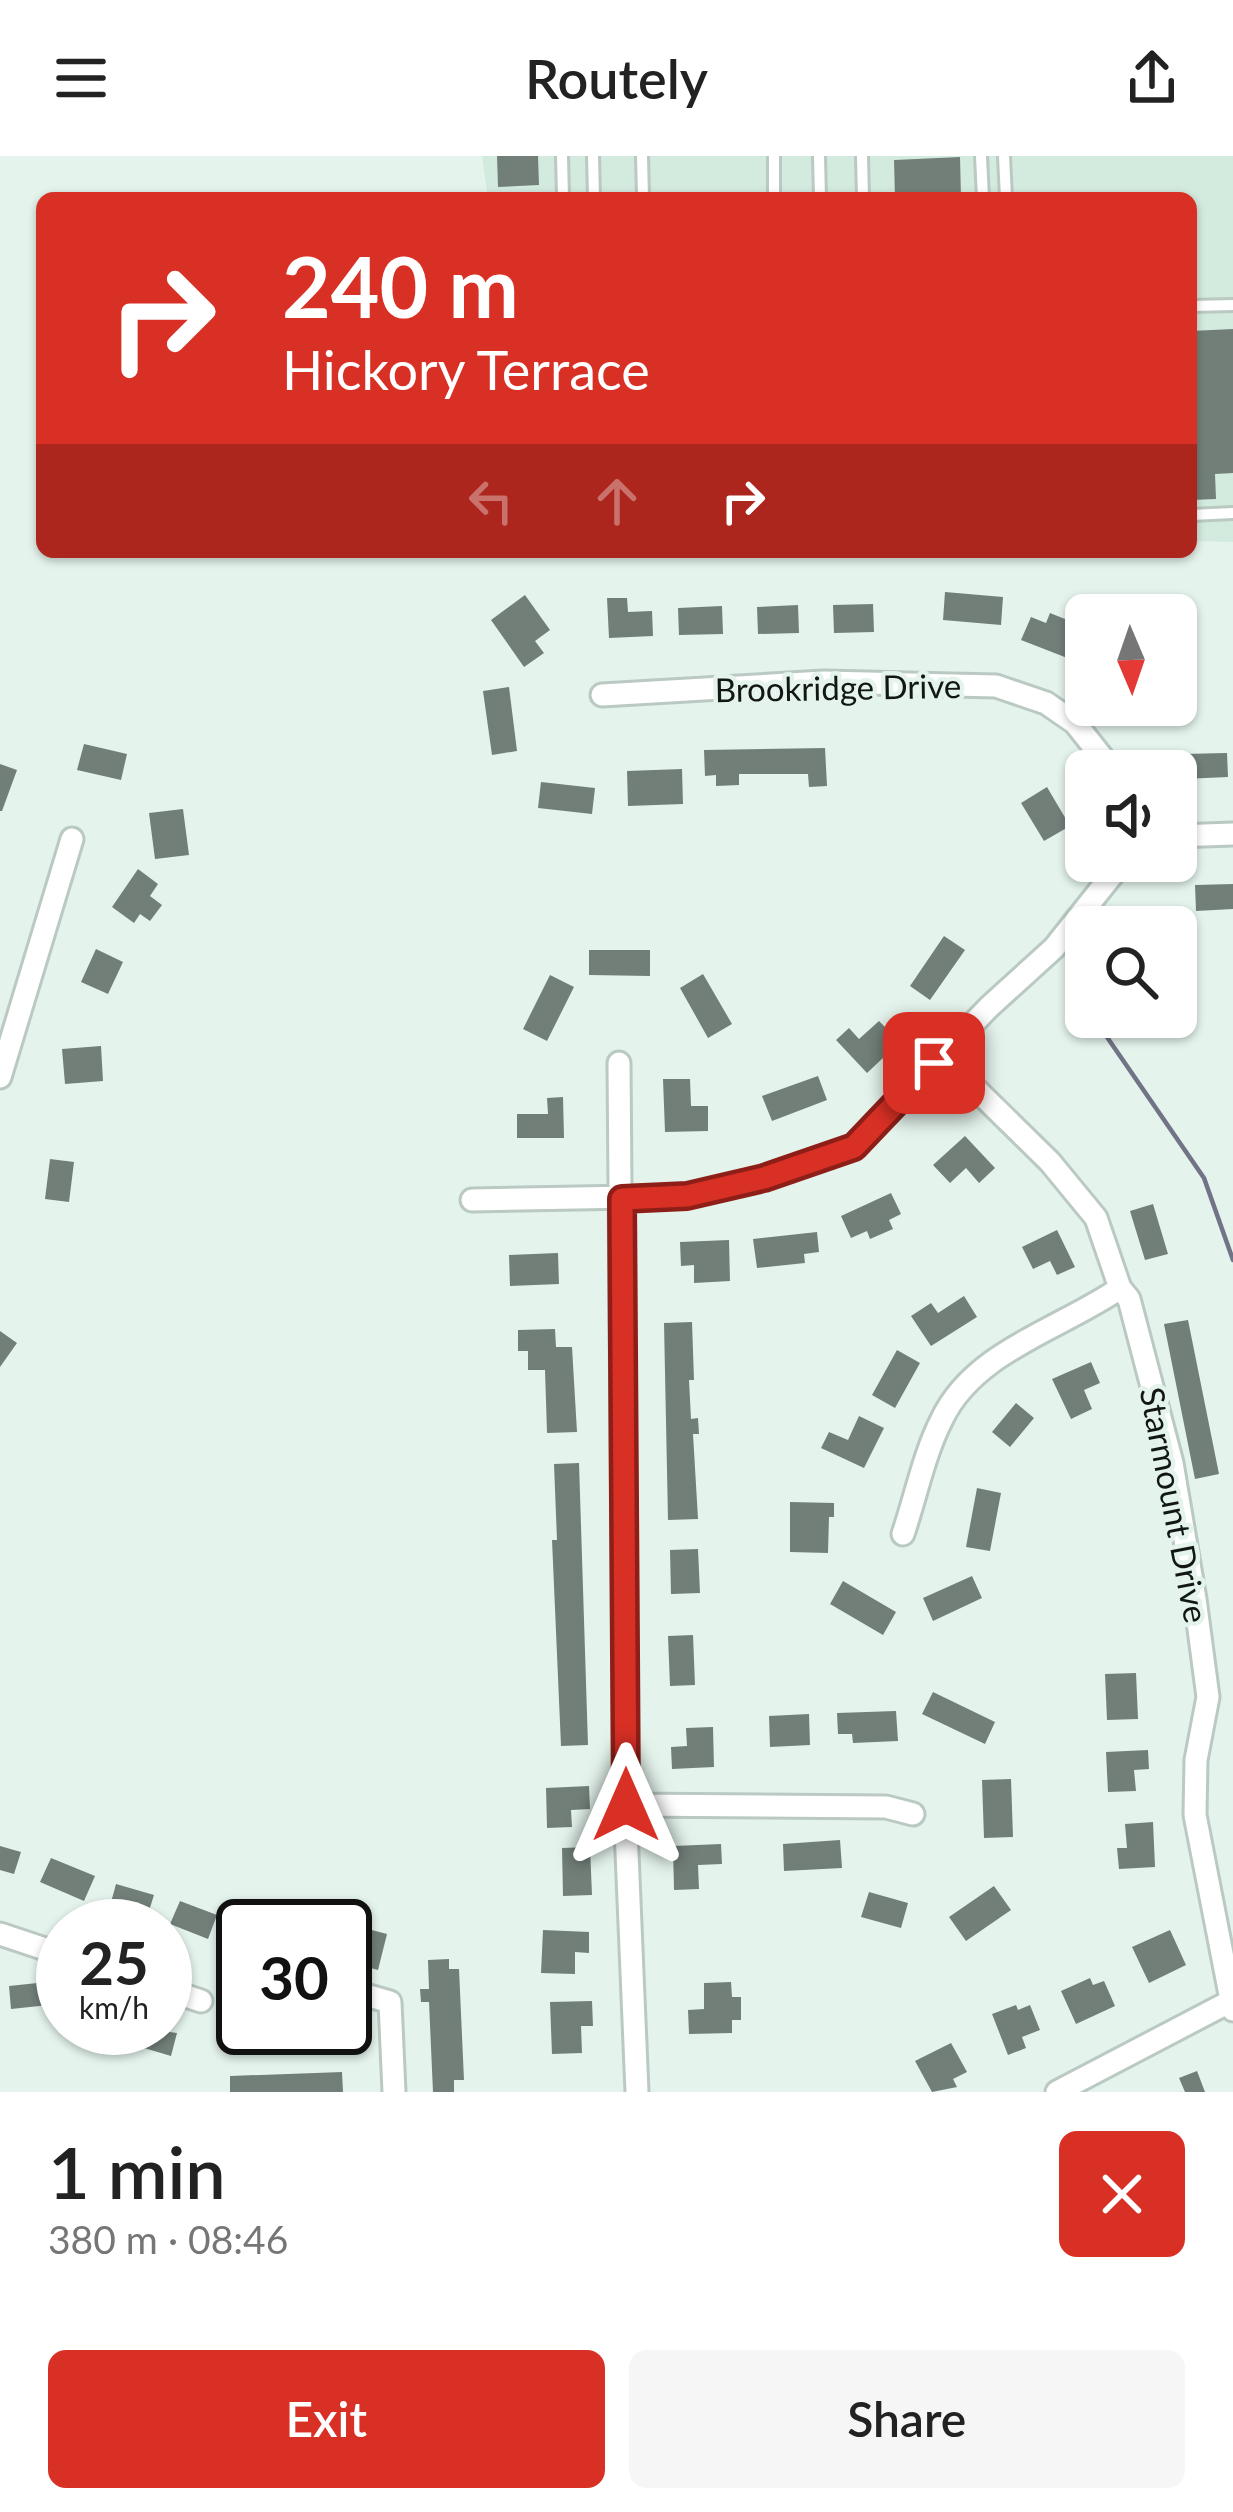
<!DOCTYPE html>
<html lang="en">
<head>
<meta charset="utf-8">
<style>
	body { margin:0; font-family:Lato,sans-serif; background:#f6f6f6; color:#222; height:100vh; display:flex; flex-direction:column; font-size:45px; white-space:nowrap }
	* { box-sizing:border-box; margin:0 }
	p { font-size:39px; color:#767676 }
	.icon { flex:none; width:66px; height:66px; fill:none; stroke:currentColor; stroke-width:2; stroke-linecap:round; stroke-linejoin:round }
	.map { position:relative; height:1936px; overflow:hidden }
	.details { display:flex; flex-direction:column; background:#fff; flex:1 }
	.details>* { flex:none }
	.hud { position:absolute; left:36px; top:36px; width:1161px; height:366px; border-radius:18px; box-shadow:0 3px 9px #0004; background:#d93025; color:#fff; overflow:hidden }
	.needle { width:78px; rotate:178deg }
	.fabs { position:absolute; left:1065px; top:438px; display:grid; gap:24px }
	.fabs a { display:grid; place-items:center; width:132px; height:132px; border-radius:18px; background:#fff; box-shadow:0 3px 9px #0004; font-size:60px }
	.speed { position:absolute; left:36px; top:1743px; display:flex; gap:24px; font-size:60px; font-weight:700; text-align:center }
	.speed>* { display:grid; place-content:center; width:156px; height:156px; border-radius:50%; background:#fff; box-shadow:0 3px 9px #0004; line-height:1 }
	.speed small { font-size:30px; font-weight:400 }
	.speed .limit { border:6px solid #111; border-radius:18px; background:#fff; color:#111 }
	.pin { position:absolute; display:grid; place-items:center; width:102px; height:102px; color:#fff; margin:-51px; border-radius:24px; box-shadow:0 6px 18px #0006 }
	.me { position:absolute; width:132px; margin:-66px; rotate:0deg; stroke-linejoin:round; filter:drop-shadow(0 0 9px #0008) }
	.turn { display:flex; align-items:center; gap:42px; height:252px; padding:0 48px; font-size:54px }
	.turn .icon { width:156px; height:156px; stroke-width:2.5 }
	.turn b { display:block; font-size:84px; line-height:102px }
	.lanes { display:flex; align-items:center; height:114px; padding:0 48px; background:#0003; justify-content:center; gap:60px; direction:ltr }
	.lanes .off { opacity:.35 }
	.round { display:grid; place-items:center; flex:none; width:126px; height:126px; border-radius:18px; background:#f6f6f6 }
	.summary { display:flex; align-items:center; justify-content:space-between; height:204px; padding:0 48px }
	h1 { font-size:72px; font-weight:600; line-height:90px }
	.button { display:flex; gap:24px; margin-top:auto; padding:24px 48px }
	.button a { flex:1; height:138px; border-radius:18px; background:#d93025; color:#fff; font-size:48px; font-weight:600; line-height:138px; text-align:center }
	.button a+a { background:#f6f6f6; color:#222 }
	header { display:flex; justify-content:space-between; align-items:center; height:156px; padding:0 48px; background:#fff; font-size:54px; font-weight:600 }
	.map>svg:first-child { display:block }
</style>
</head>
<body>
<header><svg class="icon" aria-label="menu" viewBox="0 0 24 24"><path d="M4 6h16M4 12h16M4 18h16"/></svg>Routely<svg class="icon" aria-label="share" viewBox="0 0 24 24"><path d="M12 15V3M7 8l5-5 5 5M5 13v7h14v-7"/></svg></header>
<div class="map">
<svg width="1233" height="1936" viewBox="0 0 1233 1936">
	<rect width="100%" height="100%" fill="#e4f3ec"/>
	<path fill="#d3eadf" d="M482 0H1233V386L1191 385V42H488Z"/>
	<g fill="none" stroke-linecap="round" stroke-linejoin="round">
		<path stroke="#727386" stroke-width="4.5" d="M1098 868 1204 1022 1233 1104"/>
	</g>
	<path fill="#727f79" d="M497 0H538L539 29 498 31Z
		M960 1 961 42H895L894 4Z
		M1233 173V317L1215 318 1216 343 1191 344V175Z
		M945 436 1003 441 1001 469 943 464Z
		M525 439 550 474 535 485 544 497 524 511 491 464Z
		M607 442H627L628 456 652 455 653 480 609 482Z
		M873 448 874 476 834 477 833 449Z
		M798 449 799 477 758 478 757 451Z
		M722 450 723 478 679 479 678 452Z
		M1050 457 1070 465 1066 475 1084 481 1075 505 1021 484 1031 461 1046 467Z
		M509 531 517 595 492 599 483 535Z
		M84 588 127 598 121 624 77 614Z
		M825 592 827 630 809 631 808 618H739V629L716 630V619L705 620 704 594Z
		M1227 597 1228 621 1183 623 1182 598Z
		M0 608 17 614 2 655H0Z
		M682 613 683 648 628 650 627 615Z
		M541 626 595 632 592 658 538 652Z
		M1047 631 1070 670 1044 685 1021 647Z
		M183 653 189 699 155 703 149 657Z
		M138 713 158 728 150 740 162 749 150 765 140 758 134 767 112 751Z
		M1233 728V753L1196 755 1195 729Z
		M1159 755 1169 771H1134Z
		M944 780 965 794 930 844 910 830Z
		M96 793 123 806 108 838 81 826Z
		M589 794H650V820L589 819Z
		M703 818 732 868 708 882 680 832Z
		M550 819 574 831 547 885 523 873Z
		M879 865 900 886 867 917 836 884 849 872 859 883Z
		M101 890 103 925 65 928 62 893Z
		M818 920 827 944 772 965 762 940Z
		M663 923H690L691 950H708V975L665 976Z
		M563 941 564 982H517V958H548L547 942Z
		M965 980 995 1012 979 1027 966 1012 950 1027 933 1009Z
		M50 1003 74 1006 69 1046 45 1043Z
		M891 1037 901 1058 889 1064 893 1073 870 1083 867 1075 851 1082 841 1060Z
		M1153 1048 1168 1098 1145 1104 1130 1055Z
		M1057 1074 1075 1111 1057 1119 1050 1105 1033 1113 1022 1091Z
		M817 1076 819 1096 804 1098 805 1107 757 1112 753 1083Z
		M729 1084 730 1125 694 1127V1109L681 1110 680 1086Z
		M558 1097 559 1128 510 1130 509 1099Z
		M964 1140 977 1161 931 1190 911 1160 931 1147 938 1157Z
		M1188 1164 1219 1318 1195 1323 1164 1168Z
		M692 1166 694 1224H689L691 1263 698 1262 699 1278H693L698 1363 668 1364 664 1167Z
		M555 1173 556 1191H572L577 1276 547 1277 545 1214H528V1195H518V1174Z
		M0 1175 17 1187 0 1211Z
		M897 1194 920 1207 895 1252 872 1239Z
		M1091 1206 1100 1227 1084 1234 1092 1253 1071 1263 1052 1223Z
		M1016 1247 1034 1262 1010 1291 992 1276Z
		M859 1260 884 1272 864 1312 821 1292 829 1276 848 1284Z
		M579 1307 588 1589 561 1590 552 1384H557L554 1308Z
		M977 1332 1001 1337 990 1395 966 1391Z
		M790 1346 834 1347V1361H829L828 1397 790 1396Z
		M698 1393 700 1437 671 1438 670 1394Z
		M972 1420 982 1442 933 1465 923 1442Z
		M843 1425 896 1456 883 1479 830 1448Z
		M693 1479 695 1529 670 1530 668 1480Z
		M1136 1517 1138 1563 1107 1564 1105 1518Z
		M933 1536 995 1566 985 1588 922 1558Z
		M896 1555 898 1585 853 1587 852 1578H838L837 1557Z
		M809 1558 810 1589 770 1591 769 1560Z
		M713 1571 714 1611 672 1613 671 1591 687 1590 686 1572Z
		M1148 1594 1149 1613 1134 1614 1136 1635 1108 1636 1106 1596Z
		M1011 1623 1013 1681 984 1682 982 1624Z
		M589 1630 590 1653 571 1654 572 1671 547 1672 546 1632Z
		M1153 1666 1155 1711 1119 1713 1117 1692H1127L1125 1668Z
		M840 1684 842 1712 784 1715 783 1688Z
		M721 1688 722 1708 698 1709 699 1733 674 1734 673 1690Z
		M0 1690 21 1696 14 1718 0 1714Z
		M590 1691 592 1739 563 1740 562 1692Z
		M51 1702 95 1720 84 1745 40 1726Z
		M116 1728 154 1739 147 1761 110 1750Z
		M994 1730 1011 1754 966 1785 949 1761Z
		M869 1736 908 1747 901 1772 861 1761Z
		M255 1744 337 1765 336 1770H248Z
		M180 1745 217 1759 208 1783 170 1768Z
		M345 1767 387 1778 378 1814 345 1805Z
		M543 1774 589 1776V1797L575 1796V1818L541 1817Z
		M1170 1774 1186 1809 1149 1827 1132 1791Z
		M449 1803V1813H459L464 1924H454V1936H433L429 1846H421L420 1833H429L428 1804Z
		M1090 1822 1093 1829 1104 1825 1115 1850 1076 1868 1061 1835Z
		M47 1826 49 1849 11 1853 9 1830Z
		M731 1826 732 1841H741V1864H732V1877L689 1878 688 1854 704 1853V1827Z
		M227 1841 243 1844V1872H345L340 1898 221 1875Z
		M592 1845 593 1870H581L582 1897 552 1898 550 1846Z
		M1016 1849 1018 1854 1030 1849 1040 1874 1022 1881 1026 1892 1008 1899 992 1858Z
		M139 1872 177 1877 171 1900 134 1889Z
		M951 1887 967 1916 953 1923 957 1931 932 1936 915 1905Z
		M1197 1915 1205 1936H1185L1179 1922Z
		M342 1916 343 1936H230V1920Z"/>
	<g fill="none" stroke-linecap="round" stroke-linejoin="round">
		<g stroke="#bac9c2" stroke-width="16">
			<path id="service" d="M562 0 563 42
				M593 0 594 42
				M642 0 643 42
				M774 0V42
				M819 0 820 42
				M862 0 863 42
				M981 0 983 42
				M1004 0 1006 42
				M1191 150 1233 149
				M1191 359 1233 357"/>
		</g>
		<g stroke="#bac9c2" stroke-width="27">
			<path id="minor" d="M602 539 824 526 996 530 1046 547 1075 567 1113 615
				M1176 680 1233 678
				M941 899 1050 1006 1096 1062 1120 1132
				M619 907 625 1649 637 1936
				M0 921 72 683
				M472 1044 687 1040 763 1021 854 991 989 851 1054 792 1116 714 1118 705
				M903 1378C916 1340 924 1298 942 1263 974 1195 1063 1172 1120 1132L1129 1143 1172 1307 1195 1443 1208 1541 1196 1604 1195 1659 1233 1854
				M625 1649 886 1651 913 1658
				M0 1778 63 1799
				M165 1833 201 1845
				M345 1833 390 1846 394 1936
				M1057 1936 1231 1845"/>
		</g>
		<use href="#service" stroke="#fff" stroke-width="10"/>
		<use href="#minor" stroke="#fff" stroke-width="21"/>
	</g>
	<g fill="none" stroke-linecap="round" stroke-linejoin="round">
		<g stroke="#8d1f18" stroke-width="30">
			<path id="route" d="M626 1649 622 1043 687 1040 764 1022 854 991 934 907"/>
		</g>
		<use href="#route" stroke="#d93025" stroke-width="21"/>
	</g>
	<g text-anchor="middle" stroke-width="9" stroke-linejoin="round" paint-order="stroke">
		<g font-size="33" fill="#121715" stroke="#e4f3ec">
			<text transform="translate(838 532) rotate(-1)" y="12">Brookridge Drive</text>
			<text transform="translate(1174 1349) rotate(79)" y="12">Starmount Drive</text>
		</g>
	</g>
</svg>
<div class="fabs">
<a><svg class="needle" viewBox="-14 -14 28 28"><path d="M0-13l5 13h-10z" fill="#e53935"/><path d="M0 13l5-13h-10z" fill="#767676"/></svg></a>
<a><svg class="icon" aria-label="sound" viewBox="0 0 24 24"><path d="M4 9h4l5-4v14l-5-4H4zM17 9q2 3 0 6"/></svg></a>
<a><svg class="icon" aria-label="search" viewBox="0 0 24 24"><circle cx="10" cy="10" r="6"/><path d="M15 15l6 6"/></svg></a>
</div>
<div class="speed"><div>25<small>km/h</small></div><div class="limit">30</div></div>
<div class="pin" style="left:934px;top:907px;background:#d93025"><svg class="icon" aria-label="arrive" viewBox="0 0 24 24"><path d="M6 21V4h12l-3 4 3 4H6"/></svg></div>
<svg class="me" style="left:626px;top:1649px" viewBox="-20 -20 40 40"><path d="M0-17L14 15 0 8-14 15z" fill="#d93025" stroke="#fff" stroke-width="4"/></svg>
<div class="hud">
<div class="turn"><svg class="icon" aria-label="right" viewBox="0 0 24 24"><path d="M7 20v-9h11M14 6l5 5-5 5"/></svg><div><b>240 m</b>Hickory Terrace</div></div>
<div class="lanes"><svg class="icon off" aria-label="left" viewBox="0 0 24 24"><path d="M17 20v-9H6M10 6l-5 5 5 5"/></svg><svg class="icon off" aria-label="ahead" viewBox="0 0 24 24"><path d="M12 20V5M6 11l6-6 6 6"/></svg><svg class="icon" aria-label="right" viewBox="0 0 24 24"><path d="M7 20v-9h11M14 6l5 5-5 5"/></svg></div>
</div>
</div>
<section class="details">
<div class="summary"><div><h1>1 min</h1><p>380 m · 08:46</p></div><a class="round" style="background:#d93025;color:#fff"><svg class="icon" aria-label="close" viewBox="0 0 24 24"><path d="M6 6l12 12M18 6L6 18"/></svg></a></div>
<div class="button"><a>Exit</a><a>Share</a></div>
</section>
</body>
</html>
